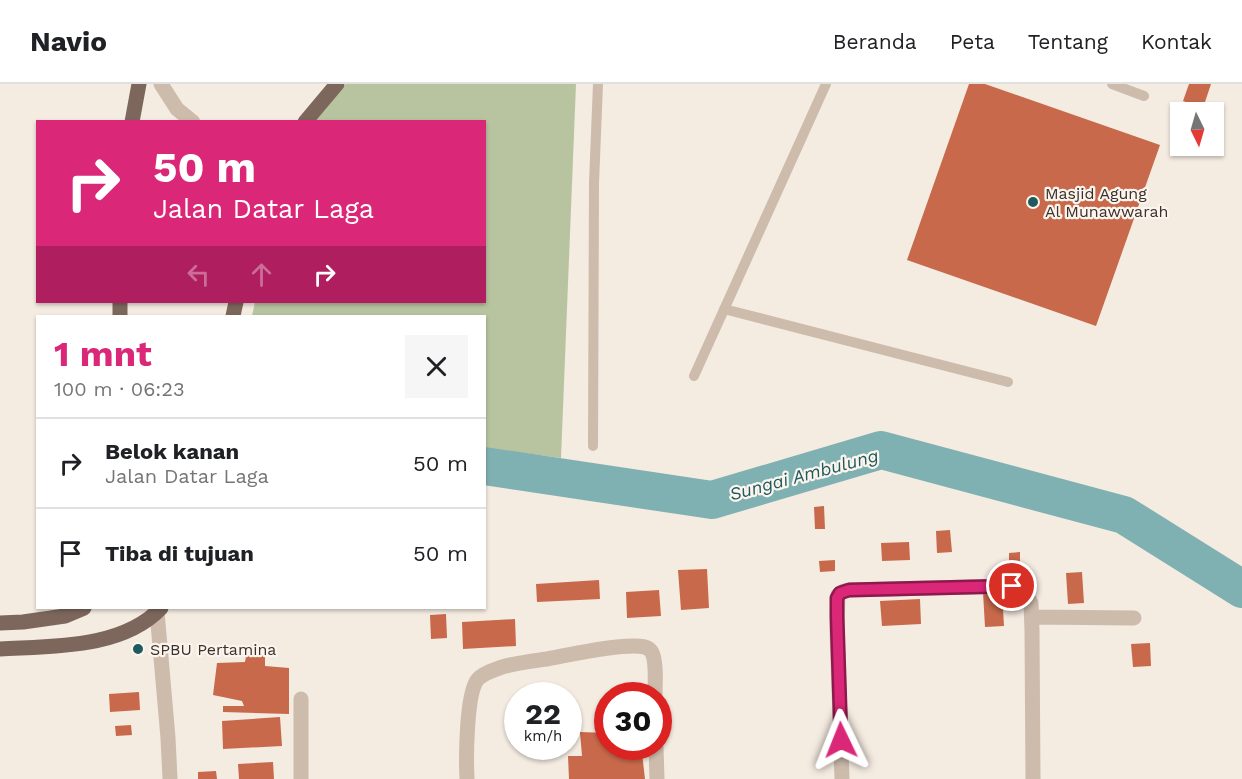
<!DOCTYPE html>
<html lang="id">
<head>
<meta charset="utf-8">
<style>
	body { margin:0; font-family:"Work Sans",sans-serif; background:#f6f6f6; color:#202124; height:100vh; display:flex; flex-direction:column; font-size:22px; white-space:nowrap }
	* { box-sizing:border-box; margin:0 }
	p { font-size:20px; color:#757577 }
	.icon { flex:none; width:33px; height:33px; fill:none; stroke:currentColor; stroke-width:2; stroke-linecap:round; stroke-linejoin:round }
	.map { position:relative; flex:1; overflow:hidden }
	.sheet { position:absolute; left:36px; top:231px; width:450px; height:294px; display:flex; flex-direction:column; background:#fff; border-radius:0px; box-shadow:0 2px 4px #0004 }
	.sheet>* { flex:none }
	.banner { position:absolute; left:36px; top:36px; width:450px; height:183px; border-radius:0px; box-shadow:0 2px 4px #0004; background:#db2777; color:#fff; overflow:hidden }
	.needle { width:39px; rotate:175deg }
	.fabs { position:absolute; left:1170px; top:18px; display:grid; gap:12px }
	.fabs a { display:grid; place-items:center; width:54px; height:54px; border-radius:0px; background:#fff; box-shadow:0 2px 4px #0004; font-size:30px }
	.speed { position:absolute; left:504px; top:598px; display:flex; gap:12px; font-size:30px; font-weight:700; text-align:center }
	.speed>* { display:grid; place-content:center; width:78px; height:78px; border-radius:50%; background:#fff; box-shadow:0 2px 4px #0004; line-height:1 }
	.speed small { font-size:15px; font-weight:400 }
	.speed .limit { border:9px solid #d22; background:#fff; color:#111 }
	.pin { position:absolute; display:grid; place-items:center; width:51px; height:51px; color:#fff; margin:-26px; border:3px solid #fff; border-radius:50%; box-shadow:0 2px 6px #0007 }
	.me { position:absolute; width:66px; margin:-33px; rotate:358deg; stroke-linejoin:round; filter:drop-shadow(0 0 4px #0008) }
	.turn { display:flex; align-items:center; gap:21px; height:126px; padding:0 18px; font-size:27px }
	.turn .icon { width:78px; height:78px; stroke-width:2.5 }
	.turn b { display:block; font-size:42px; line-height:51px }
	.lanes { display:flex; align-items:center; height:57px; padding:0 18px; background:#0003; justify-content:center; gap:30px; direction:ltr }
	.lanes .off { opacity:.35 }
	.round { display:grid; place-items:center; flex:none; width:63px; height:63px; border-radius:0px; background:#f6f6f6 }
	.overview { display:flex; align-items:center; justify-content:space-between; height:102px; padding:0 18px }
	h1 { font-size:36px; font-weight:700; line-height:45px; color:#db2777 }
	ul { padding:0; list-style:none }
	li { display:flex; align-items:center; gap:18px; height:90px; padding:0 18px; border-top:2px solid #e0e0e0 }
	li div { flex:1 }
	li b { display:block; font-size:22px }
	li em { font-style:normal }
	header { display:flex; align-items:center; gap:36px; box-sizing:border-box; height:84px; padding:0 30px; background:#fff; border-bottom:2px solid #e0e0e0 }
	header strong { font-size:28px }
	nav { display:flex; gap:33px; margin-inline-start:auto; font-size:21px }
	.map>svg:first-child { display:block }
</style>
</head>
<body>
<header>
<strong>Navio</strong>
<nav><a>Beranda</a><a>Peta</a><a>Tentang</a><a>Kontak</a></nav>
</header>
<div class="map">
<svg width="1242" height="695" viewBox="0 0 1242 695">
	<rect width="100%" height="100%" fill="#f4ebe1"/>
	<path fill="#b8c4a0" d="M346 0H576L561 374 485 364 484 232H252L255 218H484V38L315 37 341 4Z"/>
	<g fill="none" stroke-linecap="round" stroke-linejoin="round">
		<path stroke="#7fb0b2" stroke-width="38" d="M484 382 712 416 881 366 1124 431 1242 505"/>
	</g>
	<path fill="#c8694b" d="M969 0H985L1160 61 1096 242 907 176Z
		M1189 0H1211L1203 24 1183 17Z
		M824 422 825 445H815L814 423Z
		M950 446 952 468 937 469 936 447Z
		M909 458 910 476 882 477 881 459Z
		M1020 468V484H1009V469Z
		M835 476V487L820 488 819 477Z
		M707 485 709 524 681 526 678 486Z
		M1082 488 1084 519 1068 520 1066 489Z
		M599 496 600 515 537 518 536 500Z
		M659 506 661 532 627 534 626 508Z
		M1002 507 1004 542 985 543 983 508Z
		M920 515 921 540 882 542 880 517Z
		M446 530 447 554 431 555 430 531Z
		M515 535 516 562 463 565 462 538Z
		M1150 559 1151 582 1133 583 1131 560Z
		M248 561 265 564V582L289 584V630L223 628V622H244L242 617 213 611 217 579 245 578Z
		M139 608 140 626 110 628 109 610Z
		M280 633 282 662 223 665 222 637Z
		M131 641 132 651 116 652 115 642Z
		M580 648 608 649V663H618L619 669H642L645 695H569L568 672H582Z
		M273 678 274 695H239L238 680Z
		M216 687 217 695H198V688Z"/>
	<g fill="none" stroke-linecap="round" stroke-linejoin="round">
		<path stroke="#cdbbac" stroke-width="10" d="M1112 0 1144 12
			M724 225 1008 298
			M694 292 826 0
			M593 362 594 99 598 0"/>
		<path stroke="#cdbbac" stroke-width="15" d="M1032 533 1134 534
			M656 663 657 695
			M301 695V615
			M467 695C466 676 466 608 478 595 483 589 494 586 502 583 516 579 533 577 547 575 575 570 606 562 634 562 640 562 647 562 651 567 657 575 655 601 655 612
			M842 695 837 546 838 511 844 507 849 506 1012 502 1023 505 1031 519 1032 547 1033 695"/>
		<path stroke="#cdbbac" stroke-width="15" d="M161 0 177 25 193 38
			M157 528 168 654 170 695"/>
		<path stroke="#7d675c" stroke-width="15" d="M132 38 139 0
			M305 38 337 0
			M120 232V218
			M233 232 236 218
			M0 539 23 538 65 532 84 524
			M0 565C52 562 122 565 161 524"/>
	</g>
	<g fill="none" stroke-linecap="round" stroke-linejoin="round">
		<g stroke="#8e194d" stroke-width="15">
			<path id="route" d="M841 656 837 532V514L840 509 849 506 1012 502"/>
		</g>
		<use href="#route" stroke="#db2777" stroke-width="10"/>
	</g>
	<g fill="#1f5a5e" stroke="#fbf5ee" stroke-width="2">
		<circle cx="1033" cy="118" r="6"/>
		<circle cx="138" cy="565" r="6"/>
	</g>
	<g text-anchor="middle" stroke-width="4.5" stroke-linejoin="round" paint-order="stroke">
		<g font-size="16" fill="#3b302b" stroke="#fbf5ee" text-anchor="start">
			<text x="1045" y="115">Masjid Agung<tspan x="1045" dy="18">Al Munawwarah</tspan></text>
			<text x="150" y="571">SPBU Pertamina</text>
		</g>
		<g font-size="18" font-style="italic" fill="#1f5a5e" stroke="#fbf5ee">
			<text transform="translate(804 391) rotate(-15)" y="6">Sungai Ambulung</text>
		</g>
	</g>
</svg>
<div class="fabs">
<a><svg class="needle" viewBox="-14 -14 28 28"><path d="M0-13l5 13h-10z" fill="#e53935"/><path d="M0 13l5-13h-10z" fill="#757577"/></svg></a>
</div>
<div class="speed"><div>22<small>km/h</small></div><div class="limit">30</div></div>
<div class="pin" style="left:1012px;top:502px;background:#d93025"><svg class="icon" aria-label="arrive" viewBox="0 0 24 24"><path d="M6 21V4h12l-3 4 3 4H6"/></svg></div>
<svg class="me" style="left:841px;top:656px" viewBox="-20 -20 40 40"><path d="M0-17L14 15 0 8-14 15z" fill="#db2777" stroke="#fff" stroke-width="4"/></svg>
<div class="banner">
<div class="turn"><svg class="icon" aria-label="right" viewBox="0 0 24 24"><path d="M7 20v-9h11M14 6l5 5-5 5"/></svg><div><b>50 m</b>Jalan Datar Laga</div></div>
<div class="lanes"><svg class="icon off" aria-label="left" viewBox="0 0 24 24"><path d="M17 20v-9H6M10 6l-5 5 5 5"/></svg><svg class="icon off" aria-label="ahead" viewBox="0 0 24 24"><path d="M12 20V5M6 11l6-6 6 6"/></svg><svg class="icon" aria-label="right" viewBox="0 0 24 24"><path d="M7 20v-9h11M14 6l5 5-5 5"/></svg></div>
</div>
<section class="sheet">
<div class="overview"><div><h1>1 mnt</h1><p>100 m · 06:23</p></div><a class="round"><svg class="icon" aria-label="close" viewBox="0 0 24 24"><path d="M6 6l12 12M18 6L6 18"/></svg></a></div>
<ul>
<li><svg class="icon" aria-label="right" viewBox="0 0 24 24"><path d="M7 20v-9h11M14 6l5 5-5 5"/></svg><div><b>Belok kanan</b><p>Jalan Datar Laga</p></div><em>50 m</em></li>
<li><svg class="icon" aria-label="arrive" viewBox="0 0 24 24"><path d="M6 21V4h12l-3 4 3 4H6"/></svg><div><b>Tiba di tujuan</b></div><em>50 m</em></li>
</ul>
</section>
</div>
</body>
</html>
